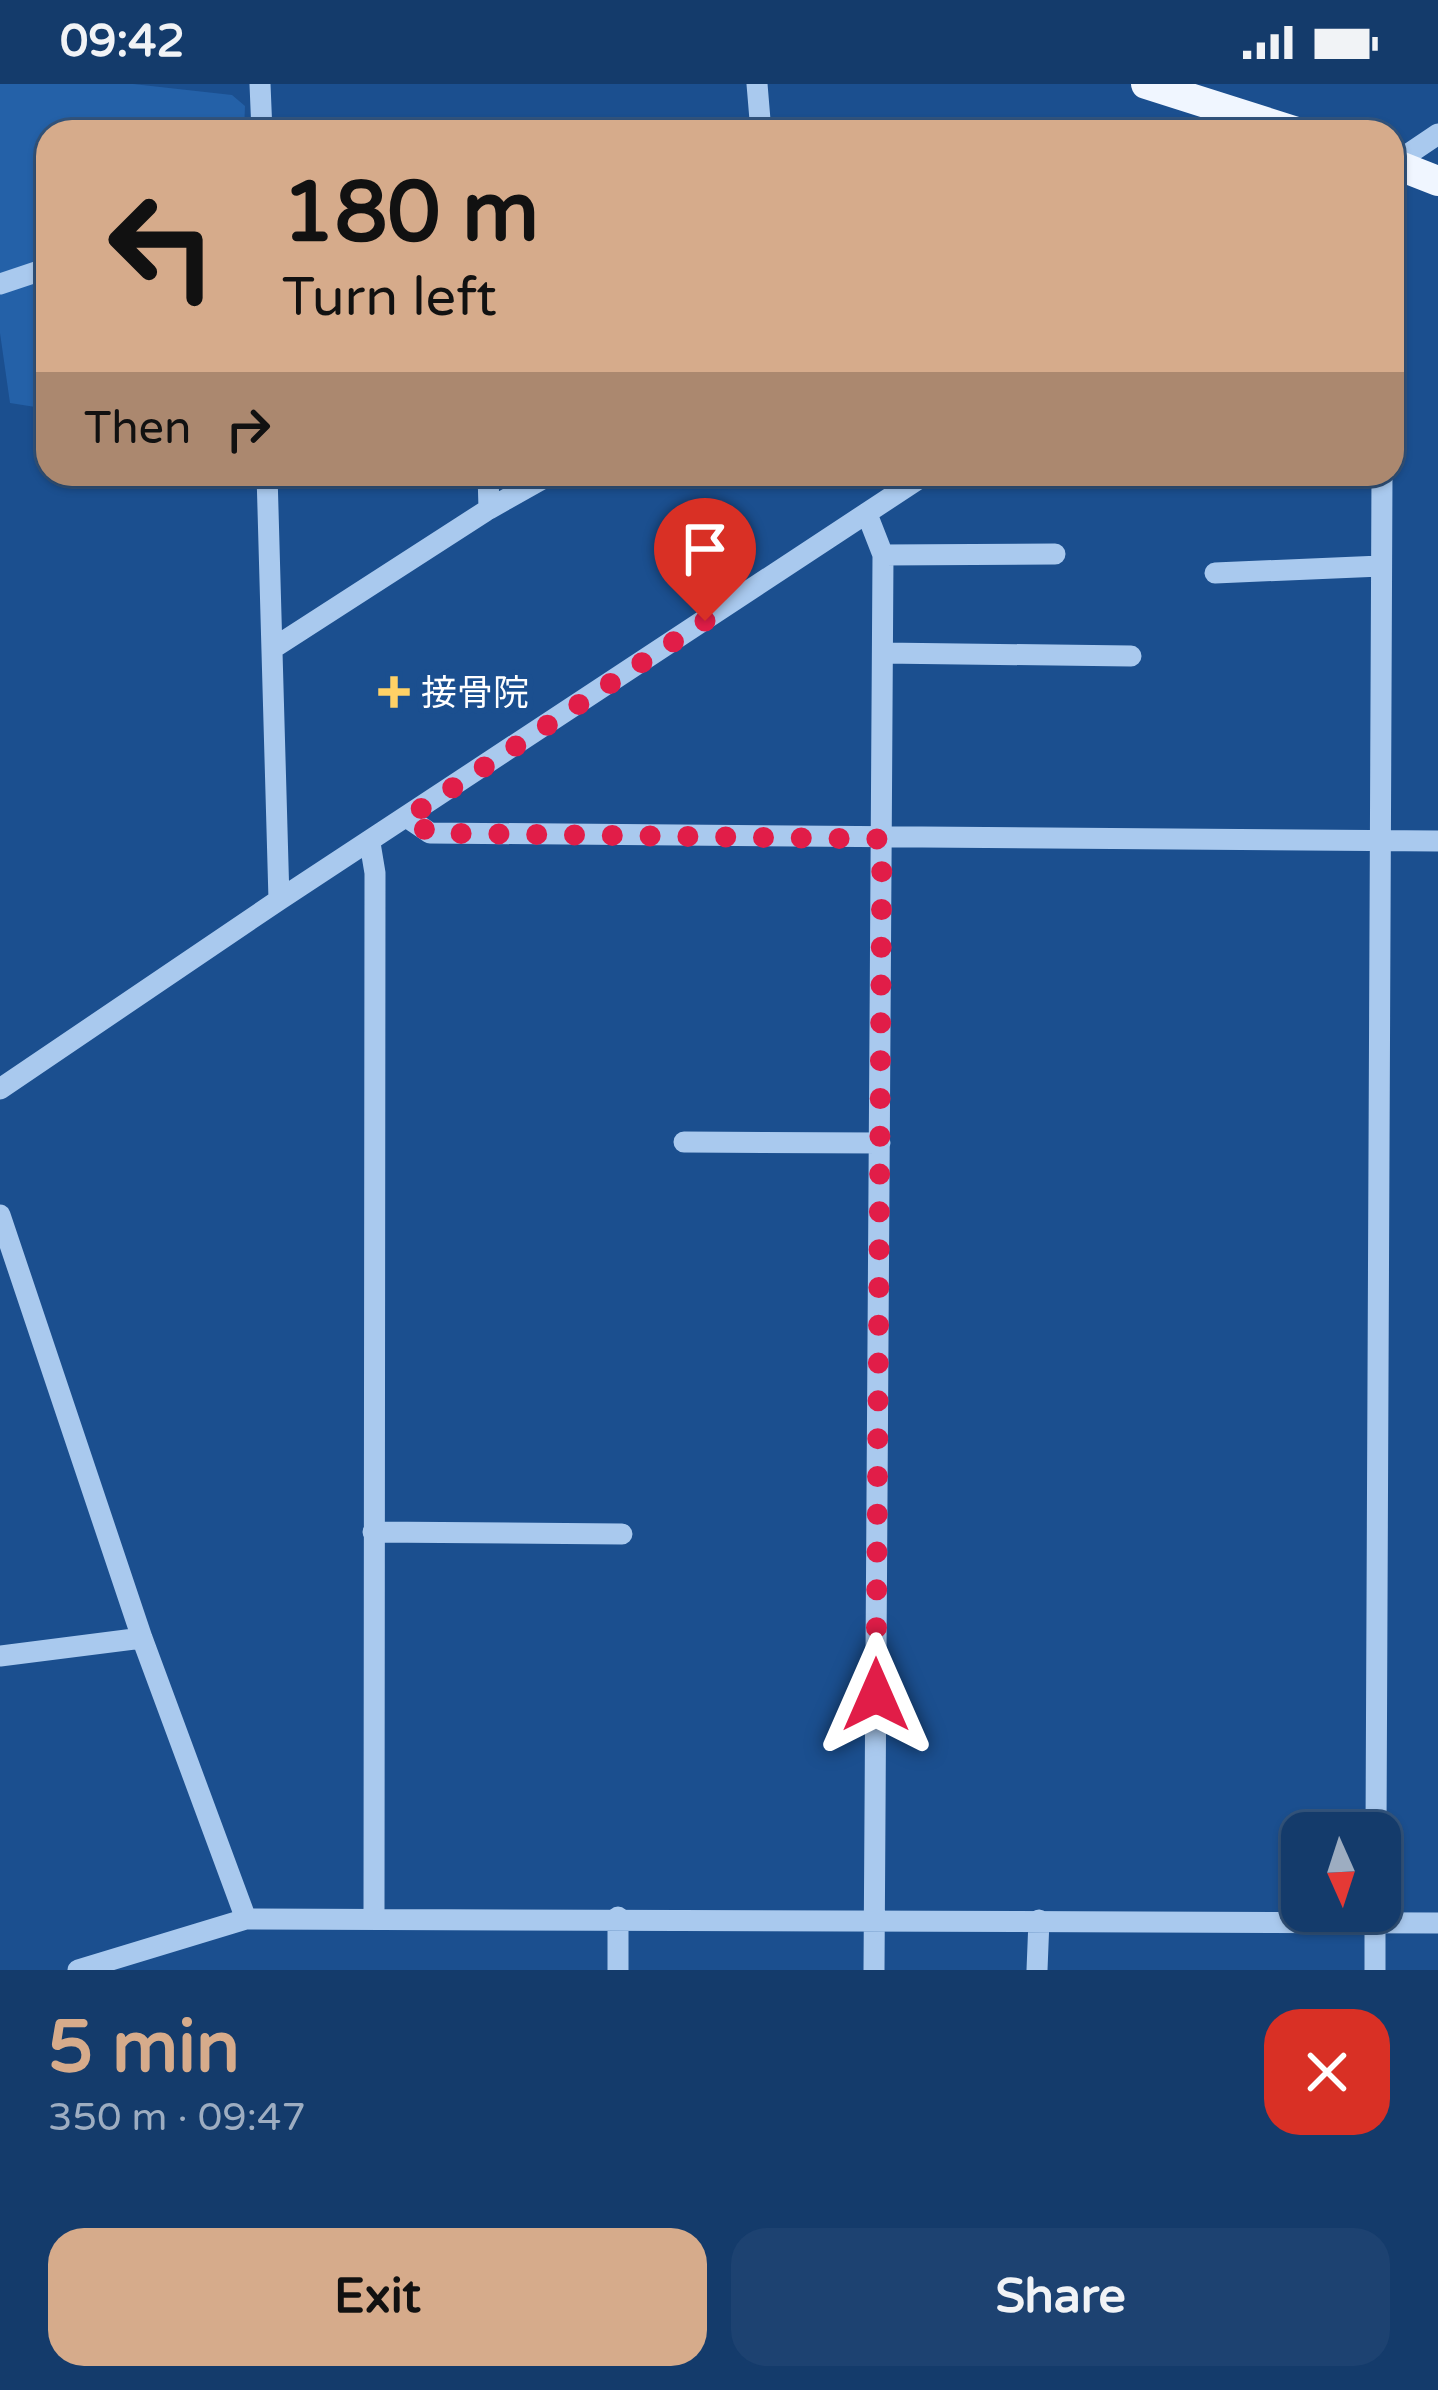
<!DOCTYPE html>
<html lang="en">
<head>
<meta charset="utf-8">
<style>
	body { margin:0; font-family:"Varela Round","Noto Sans JP",sans-serif; background:#1d4271; color:#f1f3f6; height:100vh; display:flex; flex-direction:column; font-size:45px; white-space:nowrap }
	* { box-sizing:border-box; margin:0 }
	p { font-size:39px; color:#9dadc1 }
	.icon { flex:none; width:66px; height:66px; fill:none; stroke:currentColor; stroke-width:2; stroke-linecap:round; stroke-linejoin:round }
	.map { position:relative; height:1886px; overflow:hidden }
	.sheet { display:flex; flex-direction:column; background:#143b6b; flex:1 }
	.sheet>* { flex:none }
	.guide { position:absolute; left:36px; top:36px; width:1368px; height:366px; border-radius:36px; box-shadow:0 3px 9px #0004,0 0 0 3px #33557e; background:#d6ab8b; color:#111; overflow:hidden }
	.needle { width:78px; rotate:177deg }
	.buttons { position:absolute; left:1281px; top:1728px; display:grid; gap:24px }
	.buttons a { display:grid; place-items:center; width:120px; height:120px; border-radius:24px; background:#143b6b; box-shadow:0 3px 9px #0004,0 0 0 3px #33557e; font-size:60px }
	.pin { position:absolute; display:grid; place-items:center; width:102px; height:102px; color:#fff; margin:-123px -51px; border-radius:50% 50% 50% 0; rotate:-45deg; box-shadow:0 0 12px #0007 }
	.pin .icon { rotate:45deg }
	.me { position:absolute; width:132px; margin:-66px; rotate:0deg; stroke-linejoin:round; filter:drop-shadow(0 0 9px #0008) }
	.turn { display:flex; align-items:center; gap:42px; height:252px; padding:0 48px; font-size:54px }
	.turn .icon { width:156px; height:156px; stroke-width:2.5 }
	.turn b { display:block; font-size:84px; line-height:102px }
	.then { display:flex; align-items:center; height:114px; padding:0 48px; background:#0003; gap:24px; font-size:45px }
	.round { display:grid; place-items:center; flex:none; width:126px; height:126px; border-radius:36px; background:#1d4271 }
	.head { display:flex; align-items:center; justify-content:space-between; height:204px; padding:0 48px }
	h1 { font-size:72px; font-weight:700; line-height:90px; color:#d6ab8b }
	.cta { display:flex; gap:24px; margin-top:auto; padding:24px 48px }
	.cta a { flex:1; height:138px; border-radius:36px; background:#d6ab8b; color:#111; font-size:48px; font-weight:700; line-height:138px; text-align:center }
	.cta a+a { background:#1d4271; color:#f1f3f6 }
	.status { display:flex; justify-content:space-between; align-items:center; height:84px; padding:0 60px; background:#143b6b; direction:ltr }
	.status svg { height:33px; fill:currentColor }
	.map>svg:first-child { display:block }
</style>
</head>
<body>
<div class="status"><b>09:42</b><svg viewBox="0 0 49 12"><path d="M0 12V9h3v3zM5 12V6h3v6zM10 12V3h3v9zM15 12V0h3v12zM26 1h20v11H26zM47 4h2v5h-2z"/></svg></div>
<div class="map">
<svg width="1438" height="1886" viewBox="0 0 1438 1886">
	<rect width="100%" height="100%" fill="#1b4f8f"/>
	<path fill="#2461a8" d="M0 0H133L232 11 245 22 244 48H48V325L10 319 0 249Z"/>
	<g fill="none" stroke-linecap="round" stroke-linejoin="round">
		<path stroke="#a9c9ee" stroke-width="21" d="M260 0 262 48
			M757 0 761 48
			M1392 81 1438 50
			M0 200 48 184
			M267 390 279 816
			M488 390 489 425
			M867 430 883 471 874 1886
			M883 471 1055 470
			M1215 489 1381 482
			M275 563 489 425 551 390
			M883 569 1131 572
			M408 734 430 749 1438 757
			M370 759 375 789 374 1834
			M0 1005 279 816 926 390
			M684 1058 880 1059
			M0 1131 142 1554 246 1835
			M373 1448 622 1450
			M0 1572 142 1554
			M1376 1749 1382 390
			M78 1886 246 1835 1438 1839
			M618 1886V1833
			M1037 1886 1039 1836
			M1375 1886V1828"/>
		<path stroke="#f0f6ff" stroke-width="30" d="M1146 0 1297 48
			M1392 79 1438 97"/>
	</g>
	<g fill="none" stroke-linecap="round" stroke-linejoin="round">
		<path stroke="#e11d48" stroke-width="21" stroke-dasharray="0 37.8" d="M705 537 407 734 430 749 882 755 876 1611"/>
	</g>
	<path fill="#ffd166" stroke="#1b4f8f" stroke-width="4.5" d="M388 590h12v12h12v12h-12v12h-12v-12h-12v-12h12z"/>
	<g text-anchor="middle" stroke-width="12" stroke-linejoin="round" paint-order="stroke">
		<g font-size="36" fill="#fff" stroke="#1b4f8f" text-anchor="start">
			<text x="421" y="621">接骨院</text>
		</g>
	</g>
</svg>
<div class="buttons">
<a><svg class="needle" viewBox="-14 -14 28 28"><path d="M0-13l5 13h-10z" fill="#e53935"/><path d="M0 13l5-13h-10z" fill="#9dadc1"/></svg></a>
</div>
<div class="pin" style="left:705px;top:537px;background:#d93025"><svg class="icon" aria-label="arrive" viewBox="0 0 24 24"><path d="M6 21V4h12l-3 4 3 4H6"/></svg></div>
<svg class="me" style="left:876px;top:1611px" viewBox="-20 -20 40 40"><path d="M0-17L14 15 0 8-14 15z" fill="#e11d48" stroke="#fff" stroke-width="4"/></svg>
<div class="guide">
<div class="turn"><svg class="icon" aria-label="left" viewBox="0 0 24 24"><path d="M17 20v-9H6M10 6l-5 5 5 5"/></svg><div><b>180 m</b>Turn left</div></div>
<div class="then">Then<svg class="icon" aria-label="right" viewBox="0 0 24 24"><path d="M7 20v-9h11M14 6l5 5-5 5"/></svg></div>
</div>
</div>
<section class="sheet">
<div class="head"><div><h1>5 min</h1><p>350 m · 09:47</p></div><a class="round" style="background:#d93025;color:#fff"><svg class="icon" aria-label="close" viewBox="0 0 24 24"><path d="M6 6l12 12M18 6L6 18"/></svg></a></div>
<div class="cta"><a>Exit</a><a>Share</a></div>
</section>
</body>
</html>
